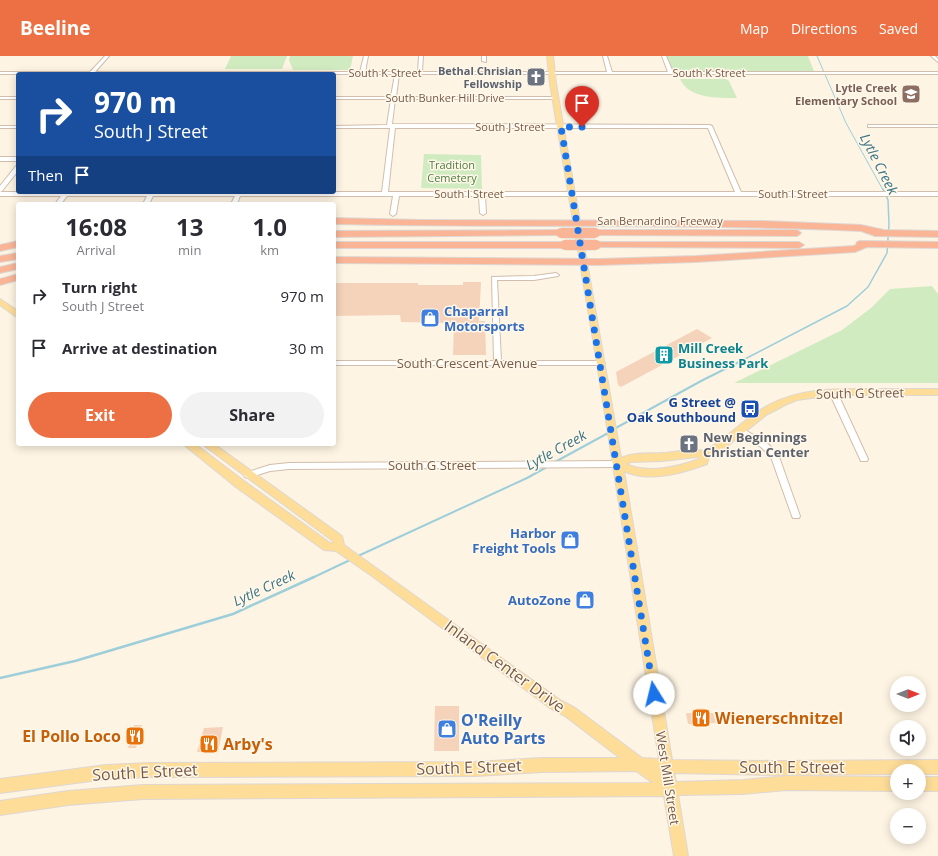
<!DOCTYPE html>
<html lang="en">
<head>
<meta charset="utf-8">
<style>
	body { margin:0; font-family:"Open Sans",sans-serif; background:#f2f2f3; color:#2b2b33; height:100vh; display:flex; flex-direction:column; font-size:15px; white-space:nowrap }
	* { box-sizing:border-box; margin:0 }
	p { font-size:13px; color:#7c7c81 }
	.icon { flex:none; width:22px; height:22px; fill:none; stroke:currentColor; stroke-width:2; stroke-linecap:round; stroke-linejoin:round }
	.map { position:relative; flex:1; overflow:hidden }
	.details { position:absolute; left:16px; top:146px; width:320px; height:244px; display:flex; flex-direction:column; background:#fff; border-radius:4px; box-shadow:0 2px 10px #0003 }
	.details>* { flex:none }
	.top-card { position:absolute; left:16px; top:16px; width:320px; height:122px; border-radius:4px; box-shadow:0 2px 10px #0003; background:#1a4fa0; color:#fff; overflow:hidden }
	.needle { width:26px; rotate:90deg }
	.controls { position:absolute; left:890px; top:620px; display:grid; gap:8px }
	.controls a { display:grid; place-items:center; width:36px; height:36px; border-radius:50%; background:#fff; box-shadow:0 2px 10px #0003; font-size:20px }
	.pin { position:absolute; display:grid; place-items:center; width:34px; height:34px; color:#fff; margin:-41px -17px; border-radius:50% 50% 50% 0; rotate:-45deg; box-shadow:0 0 4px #0007 }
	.pin .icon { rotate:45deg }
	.me { position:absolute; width:44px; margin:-22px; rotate:351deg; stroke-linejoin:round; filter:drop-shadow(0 0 3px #0008) }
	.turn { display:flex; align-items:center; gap:14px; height:84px; padding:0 12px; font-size:18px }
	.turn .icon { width:52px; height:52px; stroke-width:2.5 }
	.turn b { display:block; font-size:28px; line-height:34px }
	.then { display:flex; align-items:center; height:38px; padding:0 12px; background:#0003; gap:8px; font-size:15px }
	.eta { display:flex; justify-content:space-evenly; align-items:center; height:68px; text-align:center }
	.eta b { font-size:24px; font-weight:700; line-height:28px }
	.primary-button { display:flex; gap:8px; margin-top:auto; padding:8px 12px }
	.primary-button a { flex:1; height:46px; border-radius:24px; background:#ec7043; color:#fff; font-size:16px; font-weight:700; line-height:46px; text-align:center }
	.primary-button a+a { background:#f2f2f3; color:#2b2b33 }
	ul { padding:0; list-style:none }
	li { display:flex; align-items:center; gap:12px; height:52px; padding:0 12px }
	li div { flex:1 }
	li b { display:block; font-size:15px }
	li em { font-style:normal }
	header { display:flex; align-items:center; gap:24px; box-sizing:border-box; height:56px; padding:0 20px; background:#ec7043; color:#fff }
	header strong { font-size:19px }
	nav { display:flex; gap:22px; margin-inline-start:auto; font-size:14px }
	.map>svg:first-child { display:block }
</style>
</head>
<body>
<header>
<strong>Beeline</strong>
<nav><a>Map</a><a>Directions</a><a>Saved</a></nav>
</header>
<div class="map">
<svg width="938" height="800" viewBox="0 0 938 800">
	<rect width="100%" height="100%" fill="#fdf4e3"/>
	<path fill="#d1ebc1" d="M231 0H287L282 13H225Z
		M290 0H353L350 14H293L289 4Z
		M666 0H808L814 15H676L672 14Z
		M680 23H726L729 25 737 42C718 42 689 43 680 23Z
		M424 98 481 99 482 133 421 132Z
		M932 230 938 238V327H734L842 274 871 252 890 233Z"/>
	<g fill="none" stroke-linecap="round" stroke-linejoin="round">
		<path stroke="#9dceda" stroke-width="1" d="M817 0 846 67 883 134"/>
		<path stroke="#9dceda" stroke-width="1.5" d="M743 304 847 250 868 231 887 197 889 168 888 144 883 133"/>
		<path stroke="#9dceda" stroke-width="2" d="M614 373 701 325 745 303
			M555 406 610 376
			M358 500 527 422 547 411
			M312 522 350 504"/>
		<path stroke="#9dceda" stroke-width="2.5" d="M0 622 75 605 233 558 314 521"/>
	</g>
	<path fill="#f4d3ba" d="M463 226H481L479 265H485L486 299H453L454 267 401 266 400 259 334 260V227H418V229H463Z
		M697 273 712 282 621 331 618 329 616 316Z
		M435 650H459V695H434Z
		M697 652H704L705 657H713L716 667H706L707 670 688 668 686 657H697Z
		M134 669H142L136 692H128Z
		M223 671 218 696H197L204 672Z"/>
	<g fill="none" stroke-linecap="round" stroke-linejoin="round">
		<g stroke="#d1beac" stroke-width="2">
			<path id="minor" d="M105 0H109L95 16H360L364 0H368L365 16H418L419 0H423L422 16H607L603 0H607L612 16H668L662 0H666L673 16H938V18H399L396 41H556L558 42 556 43H395L392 68 710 69 712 70 741 136H938V140H485L486 157 483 159 480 157 479 140H399L396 158 393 160 390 158 393 140H240L237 148H231L235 140H153L149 148H143L147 140H67L61 148H55L61 140H0V136H382L390 72H334V70L387 69 391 43H334V41H391L395 18H0V16H90ZM395 72H708L735 136H388Z
				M482 0H486V6L482 5Z
				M931 0H935L938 3V6Z
				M0 41H18V43H0Z
				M868 69H938V71H868Z
				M0 70H18V72H0Z
				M0 101H18V105H0Z
				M18 109V115L2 135 0 136V130L16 110Z
				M556 217 559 219 558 220 534 224H497L501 305H601L605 307 604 309H334V305H494L492 221 534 220Z
				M830 334H833L837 336 868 403 867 405H861L860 403 829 336Z
				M740 371 767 387 778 398 800 460 799 462H793L792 460 771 401 761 391 737 376 736 374 737 372Z
				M617 405 621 408 617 411 289 413 270 415 248 422 245 421 244 419 245 417 270 409 289 407Z"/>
		</g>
		<g stroke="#ded7d3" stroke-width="2">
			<path id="major" d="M547 0H553L556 28 621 402C634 396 649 398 663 397 676 396 691 392 704 395 728 383 745 361 769 349 800 332 836 333 870 333 893 333 915 333 938 333V339H833L797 344 787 348 766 359 726 391 709 401 707 408C683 417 648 427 624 415L672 704 776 705 938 704V718H919V715H897V718L776 719 674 717 676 726 743 724 787 720 897 721V735L787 734 743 738 678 739 688 800H674L664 740 143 743 68 749 0 759V745L68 735 143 729 653 727 636 715 542 716 475 720 150 721 106 723 0 737V723L106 709 150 707 475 706 542 702H620L565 660 550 652 372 520 336 495 324 494 236 431 183 388H195L244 425 330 487H333V485L202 388H214L342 480 344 489 560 644 575 652 642 702 659 703 597 307 550 28ZM697 401H699V403C678 411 647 418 626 408L631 406 662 405Z
				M0 243 18 255V262L0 249Z
				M919 721H938V735H919Z"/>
		</g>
		<g stroke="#ded7d3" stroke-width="2">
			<path id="highway" d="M334 162 421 164 763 165 861 169 884 174 938 175V181L875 180 861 175C685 167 510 172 334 168Z
				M561 174 564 175 565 177 564 179 334 181V175Z
				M595 174H797L801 177 797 180 592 179 591 177 592 175Z
				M18 185V191L0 195V189Z
				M860 185 938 186V192L867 191 855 196 696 206 599 209 334 207V201L599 203 696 200 853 190 856 189 857 186Z
				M334 186H565L570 189 565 192H334Z
				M596 186H799L804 189 799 192 593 191 591 189 593 187Z
				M18 197V203L0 206V200Z
				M18 207V213L0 217V211Z
				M18 218V224L0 229V223Z"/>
		</g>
		<use href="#minor" fill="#fff" fill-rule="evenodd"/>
		<use href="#major" fill="#fedd99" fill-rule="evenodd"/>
		<use href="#highway" fill="#fab597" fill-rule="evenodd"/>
		<g stroke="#ded7d3" stroke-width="11" stroke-linecap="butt">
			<path id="highway-bridge" d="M561 177H595
				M565 189H596"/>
		</g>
		<use href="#highway-bridge" stroke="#fab597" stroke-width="10"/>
	</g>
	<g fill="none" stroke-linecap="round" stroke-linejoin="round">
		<path stroke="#1a73e8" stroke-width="7" stroke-dasharray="0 12.6" d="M582 71H561L654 638"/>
	</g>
	<defs>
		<g id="church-square" transform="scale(1)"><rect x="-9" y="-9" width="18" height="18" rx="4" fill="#6b7280" stroke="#fff8ea"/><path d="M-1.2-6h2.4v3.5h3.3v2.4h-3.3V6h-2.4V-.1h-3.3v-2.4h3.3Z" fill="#fff"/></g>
		<g id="school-square" transform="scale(1)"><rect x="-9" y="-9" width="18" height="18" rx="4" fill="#8d6e63" stroke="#fff8ea"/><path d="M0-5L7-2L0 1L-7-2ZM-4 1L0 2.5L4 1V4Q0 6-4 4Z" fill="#fff"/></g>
		<g id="shop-square" transform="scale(1)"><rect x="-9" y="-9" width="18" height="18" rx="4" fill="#3f7fe0" stroke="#fff8ea"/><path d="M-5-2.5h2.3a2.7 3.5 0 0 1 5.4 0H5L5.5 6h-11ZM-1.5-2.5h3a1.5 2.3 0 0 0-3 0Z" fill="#fff"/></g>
		<g id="building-square" transform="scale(1)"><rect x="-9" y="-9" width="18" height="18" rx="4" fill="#0f9aa8" stroke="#fff8ea"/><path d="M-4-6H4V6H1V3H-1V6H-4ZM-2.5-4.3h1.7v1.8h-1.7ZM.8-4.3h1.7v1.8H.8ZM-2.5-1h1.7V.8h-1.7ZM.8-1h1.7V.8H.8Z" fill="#fff"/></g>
		<g id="bus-square" transform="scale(1)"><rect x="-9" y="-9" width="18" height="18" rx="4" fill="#1a4fb4" stroke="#fff8ea"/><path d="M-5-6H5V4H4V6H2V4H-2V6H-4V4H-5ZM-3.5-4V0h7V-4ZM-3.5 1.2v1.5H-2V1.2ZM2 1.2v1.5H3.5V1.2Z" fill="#fff"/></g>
		<g id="restaurant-square" transform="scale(1)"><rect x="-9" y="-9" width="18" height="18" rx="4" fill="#e8710a" stroke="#fff8ea"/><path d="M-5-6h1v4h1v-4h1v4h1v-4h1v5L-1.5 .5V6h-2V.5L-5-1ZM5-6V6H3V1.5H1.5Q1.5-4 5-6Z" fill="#fff"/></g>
	</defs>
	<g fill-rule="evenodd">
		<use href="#church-square" x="536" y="21"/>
		<use href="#school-square" x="911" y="38"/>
		<use href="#shop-square" x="430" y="262"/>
		<use href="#building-square" x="664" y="299"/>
		<use href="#bus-square" x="750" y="353"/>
		<use href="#church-square" x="689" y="388"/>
		<use href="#shop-square" x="570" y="484"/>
		<use href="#shop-square" x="585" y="544"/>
		<use href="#restaurant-square" x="701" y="662"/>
		<use href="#shop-square" x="447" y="673"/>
		<use href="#restaurant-square" x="135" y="680"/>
		<use href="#restaurant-square" x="209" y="688"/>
	</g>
	<g text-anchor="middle" stroke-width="3" stroke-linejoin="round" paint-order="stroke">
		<g font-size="11" font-weight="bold" fill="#5b616d" stroke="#fff8ea" text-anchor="end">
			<text x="522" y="19">Bethal Chrisian<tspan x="522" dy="13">Fellowship</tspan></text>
		</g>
		<g font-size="11" fill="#775a48" stroke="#fff8ea">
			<text x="385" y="21">South K Street</text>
			<text x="709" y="21">South K Street</text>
			<text x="445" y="46">South Bunker Hill Drive</text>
			<text x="510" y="75">South J Street</text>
			<text x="469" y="142">South I Street</text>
			<text x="793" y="142">South I Street</text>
			<text x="660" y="169">San Bernardino Freeway</text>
		</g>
		<g font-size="11" font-weight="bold" fill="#785e54" stroke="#fff8ea" text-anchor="end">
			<text x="897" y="36">Lytle Creek<tspan x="897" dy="13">Elementary School</tspan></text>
		</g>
		<g font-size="11" fill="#4f7d40" stroke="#fff8ea">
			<text x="452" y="113">Tradition<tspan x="452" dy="13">Cemetery</tspan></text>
		</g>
		<g font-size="13" font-weight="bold" fill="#366cbe" stroke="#fff8ea" text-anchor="end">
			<text x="444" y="260" text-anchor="start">Chaparral<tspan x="444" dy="15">Motorsports</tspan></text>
			<text x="556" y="482">Harbor<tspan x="556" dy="15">Freight Tools</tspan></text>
			<text x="571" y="549">AutoZone</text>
		</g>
		<g font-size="13" font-weight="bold" fill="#0d838f" stroke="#fff8ea" text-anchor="start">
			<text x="678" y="297">Mill Creek<tspan x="678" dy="15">Business Park</tspan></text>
		</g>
		<g font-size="13" fill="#775a48" stroke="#fff8ea">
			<text x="467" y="312">South Crescent Avenue</text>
			<text transform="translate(860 337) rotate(-1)" y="5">South G Street</text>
			<text x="432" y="414">South G Street</text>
			<text transform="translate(668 722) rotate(81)" y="5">West Mill Street</text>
		</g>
		<g font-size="13" font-weight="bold" fill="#164399" stroke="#fff8ea" text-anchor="end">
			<text x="736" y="351">G Street @<tspan x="736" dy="15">Oak Southbound</tspan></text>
		</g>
		<g font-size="13" font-weight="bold" fill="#5b616d" stroke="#fff8ea" text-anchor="start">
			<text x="703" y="386">New Beginnings<tspan x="703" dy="15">Christian Center</tspan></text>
		</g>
		<g font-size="14" font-style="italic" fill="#3e7584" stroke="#fff8ea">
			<text transform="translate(879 108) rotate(63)" y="5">Lytle Creek</text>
			<text transform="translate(556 394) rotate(-29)" y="5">Lytle Creek</text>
			<text transform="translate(264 532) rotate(-25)" y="5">Lytle Creek</text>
		</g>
		<g font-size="16" fill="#775a48" stroke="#fff8ea">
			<text transform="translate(505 610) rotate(36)" y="6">Inland Center Drive</text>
			<text transform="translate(469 711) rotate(-2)" y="6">South E Street</text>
			<text x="792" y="717">South E Street</text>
			<text transform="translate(145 716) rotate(-3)" y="6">South E Street</text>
		</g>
		<g font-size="16" font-weight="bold" fill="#c56008" stroke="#fff8ea" text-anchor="start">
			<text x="715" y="668">Wienerschnitzel</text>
			<text x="121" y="686" text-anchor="end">El Pollo Loco</text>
			<text x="223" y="694">Arby's</text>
		</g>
		<g font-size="16" font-weight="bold" fill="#366cbe" stroke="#fff8ea" text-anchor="start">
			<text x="461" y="670">O'Reilly<tspan x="461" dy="18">Auto Parts</tspan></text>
		</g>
	</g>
</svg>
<div class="controls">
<a><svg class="needle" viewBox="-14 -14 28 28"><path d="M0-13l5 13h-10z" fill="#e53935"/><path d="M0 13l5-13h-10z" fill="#7c7c81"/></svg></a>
<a><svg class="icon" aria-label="sound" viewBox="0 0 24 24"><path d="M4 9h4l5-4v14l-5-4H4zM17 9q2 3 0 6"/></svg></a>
<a>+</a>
<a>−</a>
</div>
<div class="pin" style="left:582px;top:71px;background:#d93025"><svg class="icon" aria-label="arrive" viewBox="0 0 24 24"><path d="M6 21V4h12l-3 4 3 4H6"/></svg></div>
<svg class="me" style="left:654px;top:638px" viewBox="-20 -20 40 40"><circle r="19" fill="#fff"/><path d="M0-13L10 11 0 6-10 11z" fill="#1a73e8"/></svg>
<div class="top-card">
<div class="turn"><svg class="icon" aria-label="right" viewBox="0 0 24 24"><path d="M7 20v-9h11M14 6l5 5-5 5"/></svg><div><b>970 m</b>South J Street</div></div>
<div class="then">Then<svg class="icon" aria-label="arrive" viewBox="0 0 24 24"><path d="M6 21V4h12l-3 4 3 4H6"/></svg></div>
</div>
<section class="details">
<div class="eta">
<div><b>16:08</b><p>Arrival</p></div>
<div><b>13</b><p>min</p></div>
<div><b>1.0</b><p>km</p></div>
</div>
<ul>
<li><svg class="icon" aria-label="right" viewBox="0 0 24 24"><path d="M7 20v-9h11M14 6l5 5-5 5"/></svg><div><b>Turn right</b><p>South J Street</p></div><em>970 m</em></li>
<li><svg class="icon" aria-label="arrive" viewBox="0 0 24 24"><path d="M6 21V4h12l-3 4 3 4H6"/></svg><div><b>Arrive at destination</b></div><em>30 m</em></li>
</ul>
<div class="primary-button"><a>Exit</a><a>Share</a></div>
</section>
</div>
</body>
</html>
